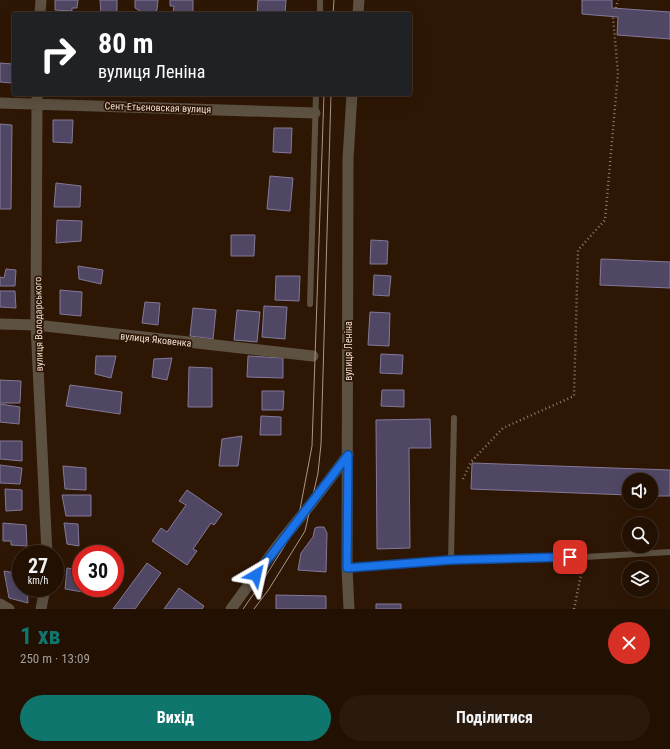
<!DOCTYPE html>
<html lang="uk">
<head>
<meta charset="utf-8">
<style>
	body { margin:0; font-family:"Roboto Condensed",sans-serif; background:#2a190d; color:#f1f3f6; height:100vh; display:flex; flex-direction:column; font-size:15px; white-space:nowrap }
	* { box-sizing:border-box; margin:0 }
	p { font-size:13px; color:#a29d9a }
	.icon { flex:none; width:22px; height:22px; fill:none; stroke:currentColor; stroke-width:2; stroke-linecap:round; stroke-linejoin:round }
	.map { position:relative; height:609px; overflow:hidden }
	.sheet { display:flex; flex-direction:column; background:#221003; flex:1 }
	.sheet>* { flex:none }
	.top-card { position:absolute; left:12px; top:12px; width:400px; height:84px; border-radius:4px; box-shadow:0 4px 16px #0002,0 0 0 1px #3f3025; background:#202124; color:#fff; overflow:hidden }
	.buttons { position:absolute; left:622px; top:473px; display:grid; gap:8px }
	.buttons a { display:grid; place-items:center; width:36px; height:36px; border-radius:50%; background:#221003; box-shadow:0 4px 16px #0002,0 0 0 1px #3f3025; font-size:20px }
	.speed { position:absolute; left:12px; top:545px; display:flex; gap:8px; font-size:20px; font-weight:700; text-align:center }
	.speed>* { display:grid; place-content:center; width:52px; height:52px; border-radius:50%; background:#221003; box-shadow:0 4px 16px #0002,0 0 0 1px #3f3025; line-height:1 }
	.speed small { font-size:10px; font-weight:400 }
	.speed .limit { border:6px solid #d22; background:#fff; color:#111 }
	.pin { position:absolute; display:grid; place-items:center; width:34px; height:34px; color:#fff; margin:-17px; border-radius:8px; box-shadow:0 2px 6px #0006 }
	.me { position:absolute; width:44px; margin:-22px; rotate:36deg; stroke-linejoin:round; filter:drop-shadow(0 0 3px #0008) }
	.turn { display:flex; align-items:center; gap:14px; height:84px; padding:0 20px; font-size:18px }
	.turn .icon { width:52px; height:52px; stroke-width:2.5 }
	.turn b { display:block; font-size:28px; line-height:34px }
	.round { display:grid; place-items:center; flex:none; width:42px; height:42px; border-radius:21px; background:#2a190d }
	.head { display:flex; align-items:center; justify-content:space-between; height:68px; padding:0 20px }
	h1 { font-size:24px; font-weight:700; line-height:30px; color:#0f766e }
	.cta { display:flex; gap:8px; margin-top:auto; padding:8px 20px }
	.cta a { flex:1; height:46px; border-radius:24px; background:#0f766e; color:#fff; font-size:16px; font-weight:700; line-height:46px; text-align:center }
	.cta a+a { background:#2a190d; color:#f1f3f6 }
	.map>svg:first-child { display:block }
</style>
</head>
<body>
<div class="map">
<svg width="670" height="609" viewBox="0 0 670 609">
	<rect width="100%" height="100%" fill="#2e1604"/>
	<path fill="#504764" stroke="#837999" d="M55 0H78L77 8H72V11L55 10Z
		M100 0H117V14H101Z
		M135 0H158L157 10 151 14H140V11L135 8Z
		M170 0H193V14L173 13 174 6H170Z
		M258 0H286L285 14H257Z
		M582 0H612V8L670 12V39L617 35 618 17 582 14Z
		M0 63 13 64 12 83 0 82Z
		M53 120H73L72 143 53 142Z
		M0 124 12 125 11 209H0Z
		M274 128H292L291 153 273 152Z
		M270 176 293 178 290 211 267 209Z
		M56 183 81 186 80 207H54Z
		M57 220 82 221 81 241 56 243Z
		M231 235H255L254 256H231Z
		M371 240 388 241 387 264H370Z
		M601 259 670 262V288L600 285Z
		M78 266 103 270 101 284 79 279Z
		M6 269 16 270 15 286H0V277L4 278Z
		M374 275 391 276 389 296 373 295Z
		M276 276H300L299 301 275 300Z
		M60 290 82 292 81 316 60 314Z
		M0 291H15L16 308 0 307Z
		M145 302 160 303 158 325 142 323Z
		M264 306 287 307 285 339 262 337Z
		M193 308 216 310 213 339 190 336Z
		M237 310 260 312 257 342 234 340Z
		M370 312 390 313 389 346 368 345Z
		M381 354 403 355 402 374 380 373Z
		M96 356H116L111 378 95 374Z
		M248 356 283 358V378L247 377Z
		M172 358 167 380 152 377 154 359Z
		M189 367 212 368V407H188Z
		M0 380 21 381 20 403H0Z
		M70 385 122 392 120 414 66 406Z
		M382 390H404V407L381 406Z
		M262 391H284L283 410H262Z
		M0 404 20 407 19 424 0 422Z
		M261 416 281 417V435H260Z
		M430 419 431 448H409L410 548 377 549 376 420Z
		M242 436 238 466H219L222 439Z
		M0 441H22V461L0 459Z
		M472 463 670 470V496H651V480H629V495L471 489Z
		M0 465 22 468 20 484 0 483Z
		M63 466 86 468V490L65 489Z
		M5 489 22 490V510L6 511Z
		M187 490 222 514 214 525 211 523 193 549 197 551 187 565 152 541 161 528 167 532 186 505 179 501Z
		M62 495H91V516H66Z
		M3 523 26 525 27 546 11 545V541H3Z
		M64 523 78 524 79 546 67 544Z
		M318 527H324L327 533 326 572 298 570 301 553 313 537 315 528Z
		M147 563 161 573 135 609H113Z
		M67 568 81 570V588H96L95 594 65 589Z
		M4 571 21 574V588H27L28 603 9 598Z
		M179 588 204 606 202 609H164Z
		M276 595 326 596V609H276Z
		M376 604H401V609H376Z"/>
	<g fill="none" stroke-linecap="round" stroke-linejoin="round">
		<path stroke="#907c6d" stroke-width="2.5" stroke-dasharray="1 3" stroke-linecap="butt" d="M616 8 618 0
			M463 479 471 462 503 428 574 396 578 250 605 220 618 73 613 17
			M574 609 583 565"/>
		<path stroke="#5d5142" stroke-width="6" d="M320 14V0
			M310 304 316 94
			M451 560 454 418
			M347 568 451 560 585 557 670 552"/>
		<path stroke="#5d5142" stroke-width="11" d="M40 14 41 0
			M37 94 36 325 47 554
			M0 103 315 113
			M0 324 36 325 313 356
			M0 604 9 609
			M41 609 45 588
			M231 609 281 541 311 504 348 455"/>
		<path stroke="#5d5142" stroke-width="11" d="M358 14 359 0
			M349 609 347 568 348 159 352 94"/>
		<path stroke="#a99688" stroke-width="1" d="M333 14 334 0
			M243 609 260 585 292 534 298 520 312 446 324 94
			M254 609 269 589 305 531 318 473 321 444 331 94"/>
	</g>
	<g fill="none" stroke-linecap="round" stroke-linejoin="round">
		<g stroke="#114b97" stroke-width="10">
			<path id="route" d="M256 575 348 455 347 568 451 560 570 557"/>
		</g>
		<use href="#route" stroke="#1a73e8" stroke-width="7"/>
	</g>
	<g text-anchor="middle" stroke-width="3.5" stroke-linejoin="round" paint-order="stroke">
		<g font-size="10" fill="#f0dfd4" stroke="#2e1604">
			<text transform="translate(158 107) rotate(2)" y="4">Сент-Етьєновская вулиця</text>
			<text transform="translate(38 324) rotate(-91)" y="4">вулиця Володарського</text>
			<text transform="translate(156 339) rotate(6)" y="4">вулиця Яковенка</text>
			<text transform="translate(348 351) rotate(-90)" y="4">вулиця Леніна</text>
		</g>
	</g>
</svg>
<div class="buttons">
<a><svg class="icon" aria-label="sound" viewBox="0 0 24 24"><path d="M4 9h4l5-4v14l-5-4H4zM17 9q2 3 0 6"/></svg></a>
<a><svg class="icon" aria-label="search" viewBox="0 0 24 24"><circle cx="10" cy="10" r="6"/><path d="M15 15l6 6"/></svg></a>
<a><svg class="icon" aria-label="layers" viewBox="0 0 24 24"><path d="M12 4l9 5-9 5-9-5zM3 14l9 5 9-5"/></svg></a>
</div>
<div class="speed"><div>27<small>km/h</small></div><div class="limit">30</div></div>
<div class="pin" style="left:570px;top:557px;background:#d93025"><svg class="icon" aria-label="arrive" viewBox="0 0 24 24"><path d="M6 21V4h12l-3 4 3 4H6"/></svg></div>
<svg class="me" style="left:256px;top:575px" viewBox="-20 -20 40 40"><path d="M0-17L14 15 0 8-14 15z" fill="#1a73e8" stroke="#fff" stroke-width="4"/></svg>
<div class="top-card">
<div class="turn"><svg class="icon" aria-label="right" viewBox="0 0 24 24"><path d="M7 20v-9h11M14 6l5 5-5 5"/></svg><div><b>80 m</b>вулиця Леніна</div></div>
</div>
</div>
<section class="sheet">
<div class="head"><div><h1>1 хв</h1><p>250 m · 13:09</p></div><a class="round" style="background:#d93025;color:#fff"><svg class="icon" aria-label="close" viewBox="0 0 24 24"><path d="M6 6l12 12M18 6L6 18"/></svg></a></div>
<div class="cta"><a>Вихід</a><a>Поділитися</a></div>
</section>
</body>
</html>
